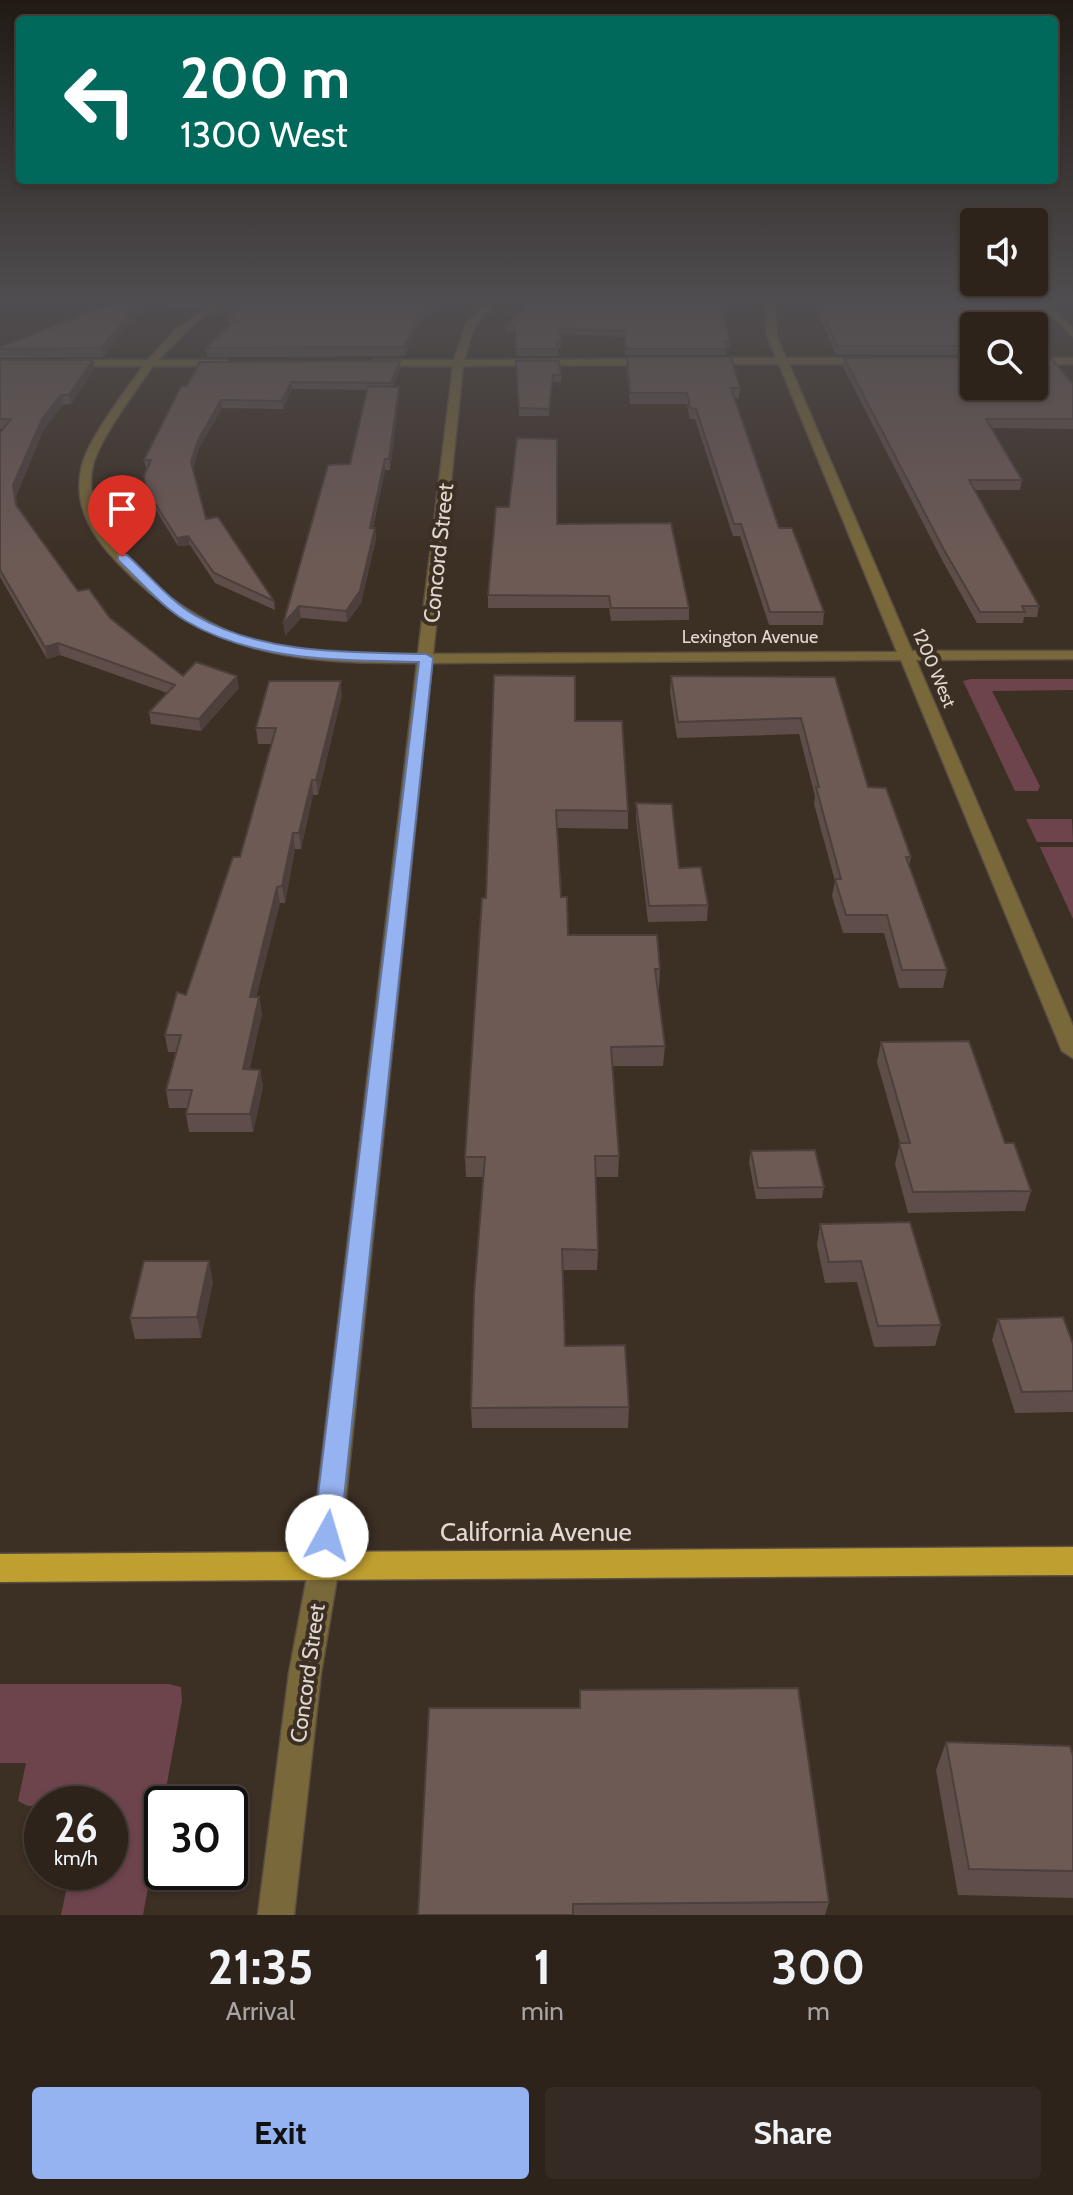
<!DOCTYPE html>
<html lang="en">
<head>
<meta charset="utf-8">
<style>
	body { margin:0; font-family:Cabin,sans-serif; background:#352b24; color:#f1f3f6; height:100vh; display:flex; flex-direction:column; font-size:30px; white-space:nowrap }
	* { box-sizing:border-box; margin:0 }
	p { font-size:26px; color:#a7a4a3 }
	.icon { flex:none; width:44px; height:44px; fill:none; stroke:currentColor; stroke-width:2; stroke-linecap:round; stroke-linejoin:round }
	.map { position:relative; height:1915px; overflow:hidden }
	.sheet { display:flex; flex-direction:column; background:#2d231b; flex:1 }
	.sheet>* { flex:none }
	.top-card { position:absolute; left:16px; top:16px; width:1042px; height:168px; border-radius:8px; box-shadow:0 2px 6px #0004,0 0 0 2px #48403a; background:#00695c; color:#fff; overflow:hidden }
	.fabs { position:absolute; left:960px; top:208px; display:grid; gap:16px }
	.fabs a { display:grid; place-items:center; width:88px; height:88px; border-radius:8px; background:#2d231b; box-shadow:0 2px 6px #0004,0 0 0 2px #48403a; font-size:40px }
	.speed { position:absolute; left:24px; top:1786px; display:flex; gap:16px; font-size:40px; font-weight:700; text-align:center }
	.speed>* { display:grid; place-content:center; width:104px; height:104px; border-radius:50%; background:#2d231b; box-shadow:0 2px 6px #0004,0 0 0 2px #48403a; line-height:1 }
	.speed small { font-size:20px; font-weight:400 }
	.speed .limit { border:4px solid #111; border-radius:12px; background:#fff; color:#111 }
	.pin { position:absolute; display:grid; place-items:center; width:68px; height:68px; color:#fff; margin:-82px -34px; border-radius:50% 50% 50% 0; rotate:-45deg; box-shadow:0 0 8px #0007 }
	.pin .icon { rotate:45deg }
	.me { position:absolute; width:88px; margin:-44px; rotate:6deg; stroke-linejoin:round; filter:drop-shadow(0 0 6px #0008) }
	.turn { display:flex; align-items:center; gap:28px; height:168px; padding:0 32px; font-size:36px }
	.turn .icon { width:104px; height:104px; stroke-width:2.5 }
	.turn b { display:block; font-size:56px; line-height:68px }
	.eta { display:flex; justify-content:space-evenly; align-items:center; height:136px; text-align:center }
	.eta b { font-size:48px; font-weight:700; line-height:56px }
	.cta { display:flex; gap:16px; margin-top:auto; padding:16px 32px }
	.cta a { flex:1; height:92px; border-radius:8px; background:#95b2f1; color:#111; font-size:32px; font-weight:700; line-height:92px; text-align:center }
	.cta a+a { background:#352b24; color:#f1f3f6 }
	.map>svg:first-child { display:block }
</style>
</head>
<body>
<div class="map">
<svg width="1073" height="1915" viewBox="0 0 1073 1915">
	<rect width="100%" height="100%" fill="#3c2f24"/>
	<path fill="#6d434c" d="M971 679H1073V690L992 691 1040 786 1038 791H1015L963 681Z
		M1026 819H1072L1073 842H1037Z
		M1040 847H1073V919Z
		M0 1684H169L181 1687 182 1701 143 1915H61L70 1872H110V1804L28 1806 18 1801 26 1763H0Z"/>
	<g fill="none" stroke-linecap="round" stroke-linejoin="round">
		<g stroke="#5a4e43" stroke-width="3">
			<path id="minor" d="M223 299H233L197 321 158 360H226L231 363 226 366H153C136 390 100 438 93 465 74 541 191 623 254 641 306 656 365 655 418 654L453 366H374L369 363 374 360H454L466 324 491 299H500L475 325 464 360 654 359 659 362 654 365 463 366 433 654 897 652 779 364H706L701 361 706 358H776L767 336 766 299H774L777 336 786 358H870L875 361 870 364H789L912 651H1073V659L916 660 1073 1026V1058L1062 1051 901 660 432 663 339 1566 321 1673 294 1915H258L289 1673 309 1566 417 663C294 664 206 656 117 562 92 536 74 507 81 470 85 443 126 390 143 366H66L61 363 66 360H148L176 329Z
				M1035 299H1044L1073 329V337Z
				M1034 358H1073V364H1034Z"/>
		</g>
		<g stroke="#5a4e43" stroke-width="3">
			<path id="major" d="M1073 1547V1575L0 1582V1554Z"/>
		</g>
		<use href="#minor" fill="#79693a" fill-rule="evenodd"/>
		<use href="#major" fill="#bf9f2f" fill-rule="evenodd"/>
	</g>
	<path fill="#5e4d49" d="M123 299H219L201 310 145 302 103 357 0 358V347Z
		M536 299 730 341 729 347H726V355H625L624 337 560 334 561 349H558V356H516L515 333 506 332V326Z
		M818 299 974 326V355H836L817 311Z
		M217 303 417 326 405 356 207 357 206 348 230 325 229 319 236 313 218 312Z
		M627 357 740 388 739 398H735L779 528 824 612 823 625H769L740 536H733L695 419H690L687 404H630L626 367Z
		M844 358 1073 384V429L991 428 1022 480 1020 490H974L1039 606 1037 617H1024L1023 623H977L942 560 843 367Z
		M0 360 94 369 71 404 63 405 44 429 16 496 17 507 78 591 110 618 183 676 239 688 201 731 151 724 149 712 167 693 60 655 47 659 0 577V433L3 429H0Z
		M516 361 561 375V382H552L549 416H519Z
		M400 368 393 387 399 396 390 470H385L373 528H375L376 539 361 603 347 622 301 618 285 636 350 464 367 390 292 389 283 409 222 408 199 448 193 468 206 519 274 601 275 610 215 583 190 545 178 546 148 497 144 476 147 468H146L144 460 181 386Z
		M557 524 689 608V620L611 621 609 608H488V595Z
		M671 676 835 677 868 787 911 857 909 866 947 970 943 988H899L884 933H843L832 896 835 881 814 804 815 796 799 734 677 738 670 692Z
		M342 695 318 795H313L301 849H295L285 903H280L256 997H259L262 1014 249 1069 260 1070 263 1087 253 1132H189L186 1114 187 1108H169L166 1090 176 1052H168L165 1035 186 995 240 857 272 744H258L256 728Z
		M575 721 628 811V829L557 828 561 897 568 935 660 969 659 989H658L665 1046 663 1066H613L619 1156 618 1177H596L598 1250 597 1270H562L565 1346 629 1407 628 1428H472L471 1408 483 1177H466L465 1157 486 898Z
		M636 803 679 868 708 905 707 921 648 922 636 819Z
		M881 1042 1005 1143 1031 1191 1025 1211 908 1213 895 1164 900 1143 877 1062Z
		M751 1151 824 1187 822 1198 756 1199 749 1162Z
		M820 1224 941 1325 935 1346 874 1347 857 1282 825 1283 817 1245Z
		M213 1282 201 1338 135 1339 130 1318Z
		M998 1319 1073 1344V1412L1015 1413 992 1340Z
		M580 1690 829 1902 825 1915H418L579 1708Z
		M946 1742 1073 1756V1898L958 1895 936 1770Z"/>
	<path fill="#4c3f3c" d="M140 299H145V302L103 357 101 348Z
		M204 299H219L201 310 200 301Z
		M437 299H447L417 326 405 356 404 347 417 317Z
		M1041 346 1039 355 1034 356V347Z
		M93 360 94 369 71 404 69 395Z
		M400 361V368L392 390 391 383Z
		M291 382 292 389 283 409 282 401Z
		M399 387V396L390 470 389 459Z
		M61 395 63 405 44 429 16 496 18 516 13 485 42 419Z
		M221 400 222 408 199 448 192 470 191 462 198 440Z
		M385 459V470L370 539V528Z
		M375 528 376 539 361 603 347 622 346 611Z
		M188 536 190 545 178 546 177 538Z
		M299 606 301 618 285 636 283 624Z
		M58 643 60 655 47 659 45 647Z
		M237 676 239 688 201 731 199 719Z
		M341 681 342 695 318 795 316 780Z
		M312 780 313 795 301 849 299 833Z
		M293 833 295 849 285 903 282 886Z
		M277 887 280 903 252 1014 250 997Z
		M259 997 262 1014 246 1087 243 1069Z
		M260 1070 263 1087 253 1132 250 1114Z
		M209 1261 213 1282 201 1338 197 1317Z"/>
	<path fill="#6d5a55" stroke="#4c3f3c" stroke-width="2" d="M123 299H140L101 348 0 349V347Z
		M181 299H204L200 301Z
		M224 299H437L417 317 404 347 206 348 235 320 229 319 244 306 217 303Z
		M536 299H719L730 341H725L727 349H626L624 331 560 328 561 342H557L558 349H516L515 326H506Z
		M818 299H1001L1025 326H974V346H837L818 302Z
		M1034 336 1037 339H1034L1041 346 1034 347Z
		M627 357H731L740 388H731L779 528H792L824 612H770L741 524H734L696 409 690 408 687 393H630Z
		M1034 357 1051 358 1073 384V419H986L1022 480H969L1039 606H1022L1025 612H980L944 550 844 358H974V386H1034Z
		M0 360H93L69 395H61L42 419 13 485 16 505 78 591 89 589 110 618 183 676 196 662 237 676 199 719 149 712 175 685 58 643 45 647 0 570V433L11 419H0Z
		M400 361 391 383 291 382 282 401 221 400 198 440 191 462 206 519 218 517 274 601 214 573 188 536 177 538 146 489 144 476 151 460H144L181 386H187L200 362Z
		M516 361H559L561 375H553L549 409 519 408Z
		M368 386 399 387 389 459H385L370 528H375L360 591 346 611 299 606 283 624 328 465 350 464Z
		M517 438 557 439V524L671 523 689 608H611L609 596 488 595 496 507H509Z
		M494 675 575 676V721H622L628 811 556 810 561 897H567L568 935H657L660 969H655L665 1046 611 1047 619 1156H595L598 1250 562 1249 565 1346 625 1345 629 1407 471 1408 474 1294 485 1157H465L482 898H486Z
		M671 676 835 677 868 787 886 788 911 857H906L947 970H902L887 915H846L835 879H841L816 787H819L801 718 678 722Z
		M269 681H341L316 780H312L299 833H293L282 886 277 887 250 997H259L243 1069 260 1070 250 1114H186L192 1090H166L181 1035H165L177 992 186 995 233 857H240L276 728H256Z
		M636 803 672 804 679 868 701 867 708 905 649 906Z
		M969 1041 1005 1143H1014L1031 1191 913 1192 899 1143H910L881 1042Z
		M815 1150 824 1187 758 1188 751 1151Z
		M910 1222 941 1325 878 1326 861 1261 829 1262 820 1224Z
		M144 1261H209L197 1317 130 1318Z
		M1063 1317 1073 1344V1391L1022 1392 998 1319Z
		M798 1688 829 1902 573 1904V1915H418L429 1708H580V1690Z
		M946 1742 1070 1746 1073 1756V1871L969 1869Z"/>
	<linearGradient id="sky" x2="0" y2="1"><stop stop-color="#211a14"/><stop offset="0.53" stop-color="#504d50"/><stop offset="1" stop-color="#504d50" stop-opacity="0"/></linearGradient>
	<rect width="1073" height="567" fill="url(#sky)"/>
	<path fill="#95b2f1" stroke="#61749d" stroke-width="2" d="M118 555H127C148 574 171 602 196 616 265 655 350 652 426 654L433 658 340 1536 336 1544 327 1548 317 1544 313 1536 419 662C342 660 255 662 186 621 162 607 139 580 118 560Z"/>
	<g text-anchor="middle" stroke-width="8" stroke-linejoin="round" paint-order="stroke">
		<g font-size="18" fill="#e1d9d1" stroke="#3c2f24">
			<text x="750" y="643">Lexington Avenue</text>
			<text transform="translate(934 668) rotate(67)" y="6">1200 West</text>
		</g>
		<g font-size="22" fill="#e1d9d1" stroke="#3c2f24">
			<text transform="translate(438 553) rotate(-84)" y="8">Concord Street</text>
			<text transform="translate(307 1673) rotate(-82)" y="8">Concord Street</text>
		</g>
		<g font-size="26" fill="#e1d9d1" stroke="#3c2f24">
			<text x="536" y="1541">California Avenue</text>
		</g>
	</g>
</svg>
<div class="fabs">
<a><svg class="icon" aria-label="sound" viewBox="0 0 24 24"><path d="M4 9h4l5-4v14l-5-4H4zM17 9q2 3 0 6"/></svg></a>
<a><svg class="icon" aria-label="search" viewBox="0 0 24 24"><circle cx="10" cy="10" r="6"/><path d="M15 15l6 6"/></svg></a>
</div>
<div class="speed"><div>26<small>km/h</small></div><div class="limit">30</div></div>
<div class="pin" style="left:122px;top:557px;background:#d93025"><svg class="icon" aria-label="arrive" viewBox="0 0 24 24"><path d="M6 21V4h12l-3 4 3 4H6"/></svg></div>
<svg class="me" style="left:327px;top:1536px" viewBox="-20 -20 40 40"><circle r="19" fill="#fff"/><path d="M0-13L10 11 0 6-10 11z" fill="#95b2f1"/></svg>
<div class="top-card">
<div class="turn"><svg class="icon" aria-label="left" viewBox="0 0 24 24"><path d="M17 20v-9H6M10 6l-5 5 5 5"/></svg><div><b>200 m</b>1300 West</div></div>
</div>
</div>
<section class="sheet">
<div class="eta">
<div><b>21:35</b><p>Arrival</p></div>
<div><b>1</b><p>min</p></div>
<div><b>300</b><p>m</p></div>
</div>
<div class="cta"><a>Exit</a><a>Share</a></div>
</section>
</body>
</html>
